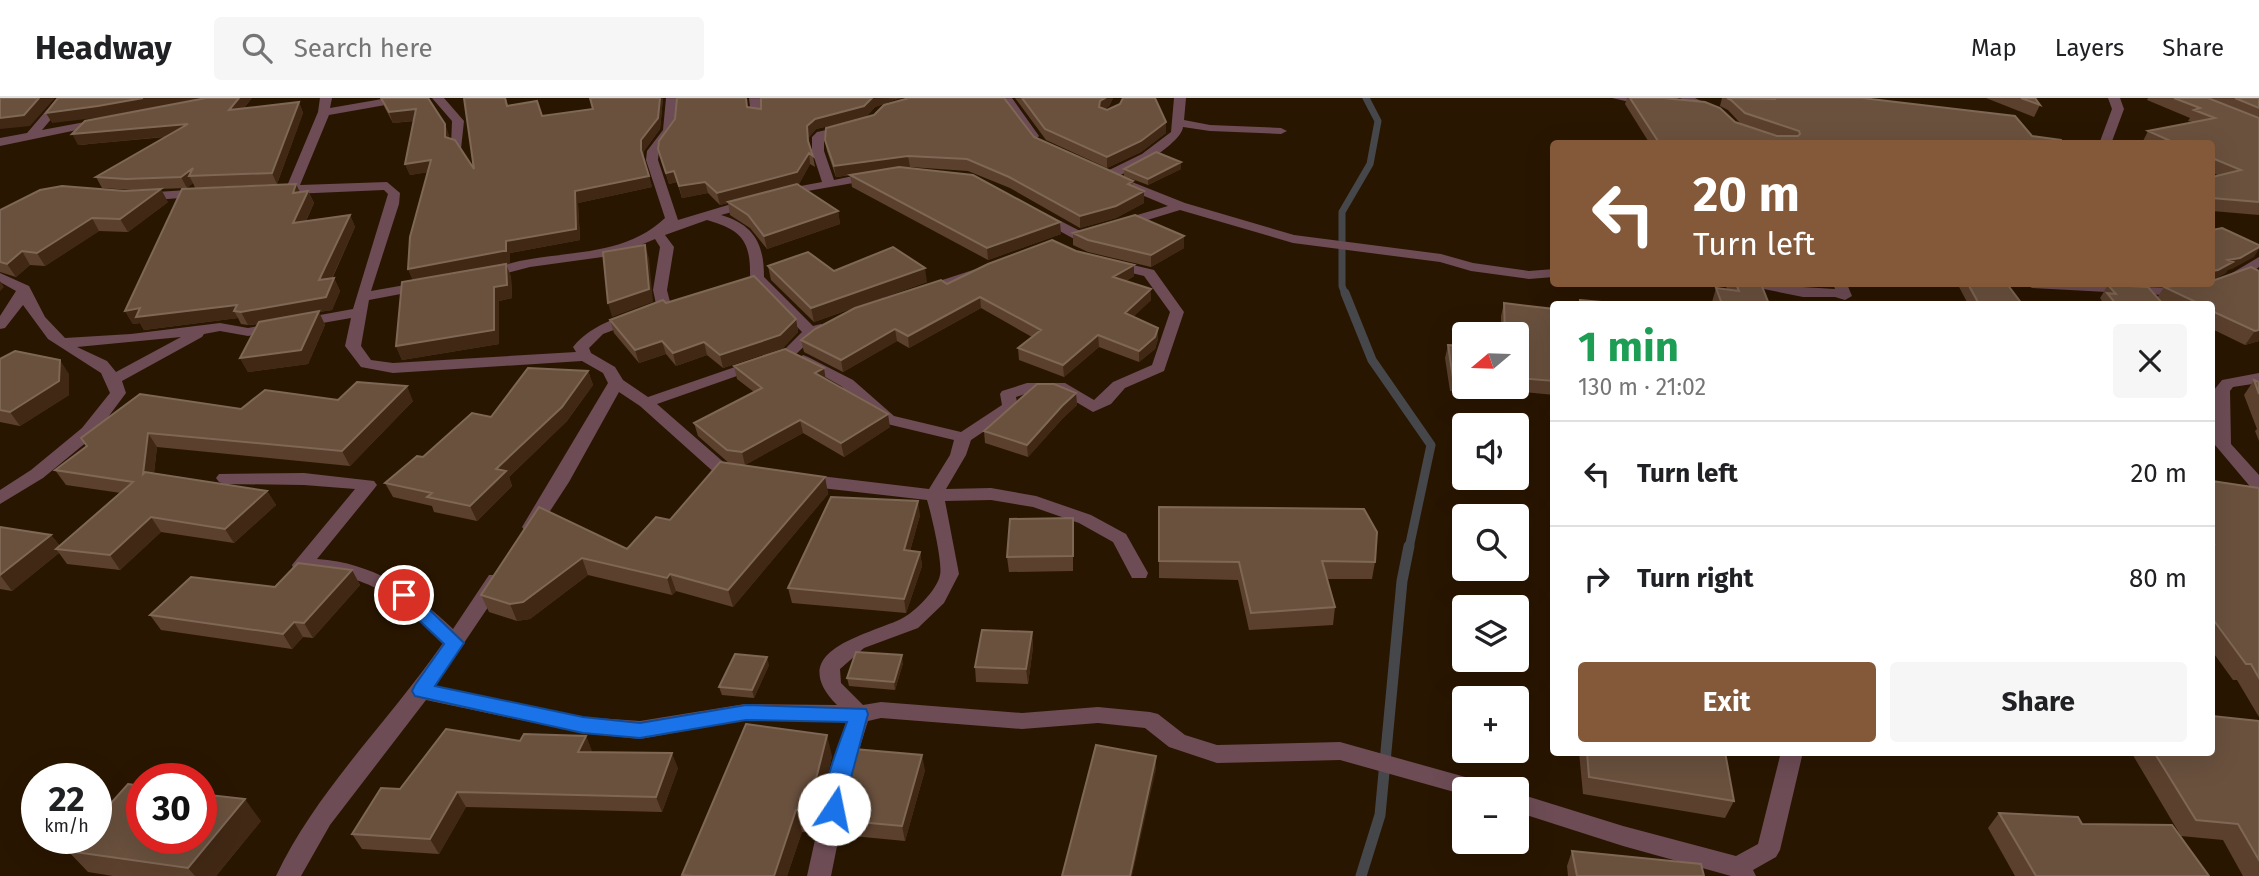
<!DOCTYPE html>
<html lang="en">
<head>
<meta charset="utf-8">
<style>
	body { margin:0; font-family:"Fira Sans",sans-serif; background:#f6f6f6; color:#202124; height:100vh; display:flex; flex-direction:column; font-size:26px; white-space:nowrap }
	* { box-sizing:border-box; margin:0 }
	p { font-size:23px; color:#757577 }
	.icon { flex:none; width:38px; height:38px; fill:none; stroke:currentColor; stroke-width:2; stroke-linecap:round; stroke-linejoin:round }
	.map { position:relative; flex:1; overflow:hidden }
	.drawer { position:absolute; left:1550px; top:203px; width:665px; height:455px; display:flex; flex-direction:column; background:#fff; border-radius:7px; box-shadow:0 7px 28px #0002 }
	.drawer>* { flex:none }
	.banner { position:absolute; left:1550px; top:42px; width:665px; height:147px; border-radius:7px; box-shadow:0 7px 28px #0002; background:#835939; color:#fff; overflow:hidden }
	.needle { width:46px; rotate:251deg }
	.fabs { position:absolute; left:1452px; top:224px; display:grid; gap:14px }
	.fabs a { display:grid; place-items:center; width:77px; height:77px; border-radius:7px; background:#fff; box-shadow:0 7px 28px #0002; font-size:35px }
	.speed { position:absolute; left:21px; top:665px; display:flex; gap:14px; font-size:35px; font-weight:700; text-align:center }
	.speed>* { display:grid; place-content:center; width:91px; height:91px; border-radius:50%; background:#fff; box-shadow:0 7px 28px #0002; line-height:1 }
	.speed small { font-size:18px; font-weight:400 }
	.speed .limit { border:10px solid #d22; background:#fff; color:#111 }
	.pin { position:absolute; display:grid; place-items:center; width:60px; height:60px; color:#fff; margin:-30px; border:4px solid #fff; border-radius:50%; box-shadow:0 2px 7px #0007 }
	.me { position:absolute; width:77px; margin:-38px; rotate:11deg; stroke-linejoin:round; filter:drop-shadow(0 0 5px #0008) }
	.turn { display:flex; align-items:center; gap:24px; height:147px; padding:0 28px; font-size:32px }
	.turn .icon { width:91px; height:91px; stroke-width:2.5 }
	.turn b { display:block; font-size:49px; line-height:60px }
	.round { display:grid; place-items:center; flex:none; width:74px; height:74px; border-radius:7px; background:#f6f6f6 }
	.summary { display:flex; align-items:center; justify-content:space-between; height:119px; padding:0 28px }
	h1 { font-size:42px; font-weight:700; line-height:52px; color:#1e9e55 }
	.action { display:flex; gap:14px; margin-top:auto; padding:14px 28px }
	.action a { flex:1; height:80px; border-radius:7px; background:#835939; color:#fff; font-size:28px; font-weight:700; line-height:80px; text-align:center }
	.action a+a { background:#f6f6f6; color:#202124 }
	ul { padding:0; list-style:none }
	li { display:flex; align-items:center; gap:21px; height:105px; padding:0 28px; border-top:2px solid #e0e0e0 }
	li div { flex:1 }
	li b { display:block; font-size:26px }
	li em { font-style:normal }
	header { display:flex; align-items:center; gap:42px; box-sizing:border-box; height:98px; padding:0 35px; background:#fff; border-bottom:2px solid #e0e0e0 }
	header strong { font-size:33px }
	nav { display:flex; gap:38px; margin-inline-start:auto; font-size:24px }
	.search { width:490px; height:63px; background:#f6f6f6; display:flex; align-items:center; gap:18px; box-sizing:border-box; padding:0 24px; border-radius:7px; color:#757577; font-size:26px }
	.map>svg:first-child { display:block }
</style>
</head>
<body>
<header>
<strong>Headway</strong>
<div class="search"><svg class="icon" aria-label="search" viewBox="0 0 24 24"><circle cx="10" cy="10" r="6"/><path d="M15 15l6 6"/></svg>Search here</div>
<nav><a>Map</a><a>Layers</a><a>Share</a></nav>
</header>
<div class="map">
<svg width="2259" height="778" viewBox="0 0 2259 778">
	<rect width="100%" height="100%" fill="#291600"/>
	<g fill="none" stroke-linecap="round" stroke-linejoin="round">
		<path stroke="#46474b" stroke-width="7" d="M1345 196 1342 188V114L1370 66 1378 23 1366 0"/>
		<path stroke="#46474b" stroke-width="9" d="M1345 195 1372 262 1431 347 1409 450"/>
		<path stroke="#46474b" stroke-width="11" d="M1361 778 1380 717 1402 483 1409 448"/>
		<path fill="#6d4c55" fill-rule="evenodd" d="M57 0H69L42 32 101 21 107 24 101 27 0 48V40L27 35Z
			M320 0H332L330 10 388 0H414L408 3 329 17 300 87 387 84 400 95 399 106 371 193 422 184 429 188 422 192 369 202 361 248 371 262 393 265 576 254 573 249C593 224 627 217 656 206L653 192 660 149 655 141 617 157 530 169 488 180 481 176 483 173C499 169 515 163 531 161 579 153 628 155 665 120L646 62 647 53 663 32 666 0H678L675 32 659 53 658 62 678 122 748 101H758V107L721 117C754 127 764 145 764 179L813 228 821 226 828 230 816 237 794 258 657 306 728 368 744 370 747 374 744 378 717 377 640 308 619 294 569 384 537 433H525L522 429 608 285 603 275 582 263 393 275 361 269 345 248 351 220 248 238 220 233 204 236 202 239 122 283 126 295 94 338 43 380 0 406V392L31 372 82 330 110 295 101 275 48 241 23 207 5 230 0 231V218L16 193 0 184V175L29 188 45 219 65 240 131 236 220 225 248 230 353 211 388 96 384 92 292 96H277L271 92 277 88H287L318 14ZM707 122C742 132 751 143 750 180L802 234 784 252 648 299 623 282 615 269 591 255 589 250 603 236 669 211 671 208 667 192 674 149 665 137ZM181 239 116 274 107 263 77 249Z
			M432 0H444L464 23 461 51 451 48 452 23Z
			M749 0H761V20L751 18Z
			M1000 0H1012L1039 38 1037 40H1029Z
			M1174 0H1186L1184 22 1210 27 1281 30 1287 33 1281 36 1210 33 1183 29C1182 46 1120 83 1103 81V75L1142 56 1171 34Z
			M1612 0H1638L1654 5 1648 8Z
			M1680 0H1695L1721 13 1711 15Z
			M2108 0H2120L2124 11 2111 46H2099L2112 11Z
			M849 27 855 30 853 32 824 40V53L834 82 872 74 876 75V81L779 98V92L822 84 812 53V39L817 34Z
			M1122 80 1185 105 1294 137 1441 156 1473 165 1529 173 1554 171V179L1529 181 1471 173 1440 164 1293 145 1180 112 1118 131 1113 130V124L1168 108 1118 87V81Z
			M203 91 207 92V98L141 103 135 99 141 95Z
			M1041 113 1086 136 1088 139 1086 142H1076L1036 120V114Z
			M2259 159V169L2237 184H2227V178Z
			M1112 162 1154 172 1184 214 1164 273 1125 290 1111 306 1093 314 1061 295H1028L1016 299 1018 309 1016 312 971 342 966 357 946 391 991 390 1036 398 1091 417 1126 436 1148 475 1146 480H1132L1113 444 1079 425 1033 409 991 402 945 403 959 476 944 505 918 530 864 550 840 571 841 585 863 607 881 604 1022 615 1098 609 1150 614 1158 616 1185 637 1217 647 1340 644 1476 682 1484 684 1487 691H1465V697L1340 662 1217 665 1169 649 1145 630 1098 625 1022 631 881 620 868 623 852 674 831 778H807L830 674 846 624 745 622 640 641 583 635 426 602 330 727 301 778H276C316 693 390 622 443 545 394 497 372 477 301 473L294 472 292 467 355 391 304 387 225 386 219 384 216 380 219 376 304 375 374 383 377 387 374 391 317 461C374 465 412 492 453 531L489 477H503L506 482 503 487 435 588 583 619 640 623 745 606 837 607C784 553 865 538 901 521 915 514 937 492 940 477 943 465 931 415 927 402L804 388 795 382 804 376 929 391 950 357 954 342 883 325 841 288 795 262 803 257 808 259 853 282 894 318 961 334 1002 307 1000 296 1002 293 1027 285H1065L1094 302 1113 284 1152 267 1170 214 1144 178 1107 169V163Z
			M976 171 983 175 981 178 923 197 916 193 918 190Z
			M1752 186 1835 191 1833 186H1847L1852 198 1845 202 1835 199H1803L1754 189Z
			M2025 186 2182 190 2189 194 2182 198 2032 190Z
			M2259 275V285L2233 289 2230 293 2231 346 2259 377V394L2253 392 2215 347 2214 292 2222 282Z
			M1781 654H1803L1780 752 1776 759 1753 772 1756 778H1731L1623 748 1517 714V695L1623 728 1736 758 1758 746Z"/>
	</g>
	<path fill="#5b402d" d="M252 0 244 10 299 4 303 15 277 86 195 90 193 85 187 90 132 92 102 90 96 79 165 39 78 47Z
		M381 0 445 26 449 40 474 71 464 0H506L508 8 542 18 593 11 590 0H663L660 31 644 53V61L652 89 578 105 580 142 510 155V165L506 166 511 179 512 200 499 203V246L402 262 396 248 413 182 408 171 428 74 410 77 405 66 414 23 393 25 385 10Z
		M761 0H904L897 1 875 9 866 19 816 31 809 39V48L813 58 815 69 810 66 799 86H797L838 113 840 126 767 151 750 130 730 117 728 105 720 107 708 95 682 100 677 84 669 86 658 51 675 21 748 9 761 11Z
		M1015 0H1113L1109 8 1105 11 1166 35 1141 54 1107 70 1046 42Z
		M1627 0H1678V1L1666 0 1735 24 1778 38 1741 26 1728 12 1720 8 1722 0H1862L2064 46H1650L1625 6Z
		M1986 0H2035L2040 7 2034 19Z
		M2148 0H2259V117L2212 113V79L2218 77 2212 75V46H2144L2142 45 2148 33 2192 24 2188 23 2190 20 2147 2Z
		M874 17 1034 39 1133 83V88L1144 93V105L1116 120 1080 130 1010 90 968 73 910 69 904 70 1061 136 988 162 852 89 850 77 859 76 836 79 827 53 825 42Z
		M1181 64V71L1148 87 1124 78V71Z
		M296 86 300 94 308 93 314 105 306 123 350 117 355 129 332 181 334 180 340 193 332 212 319 214 325 227 308 266 248 274 240 260 258 226 248 227 241 226 238 220 144 232 140 225 133 226 125 213Z
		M168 104 128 134 99 133 45 168 30 167 16 179 0 174V112Z
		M1073 135 1184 150 1151 169 1088 154 1073 147Z
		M1076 153 1134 178 1126 183 1151 191V202L1133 219 1158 241 1155 251 1139 264 1099 249 1064 279 1019 262 1018 250 1032 239 981 210 909 250 897 243 843 274 804 254 801 242 947 186Z
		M768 168 834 173 927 184 814 224 771 182Z
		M2259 173V243L2245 247 2212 231V206H2100L2102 203 2100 200 2108 187 2157 200 2164 189 2176 188H2145L2104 186H2212Z
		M1725 186H1761L1769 206H1713L1712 204 1716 190 1727 191Z
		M1959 186H2007L2022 206H1968L1958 187Z
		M666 205 796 221 798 234 783 250 723 270 707 257 676 268 666 256 639 265 614 235 610 222Z
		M1504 205 1554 211V297L1502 292 1500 297 1450 293 1445 260 1448 247 1465 248V289H1517V236H1501V218Z
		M0 261 69 276V297L20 328 0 324Z
		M734 268 826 281 890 329 844 359 803 335 745 367 825 379 828 396 733 509 676 493 672 497 588 477 530 521 517 523 489 514 481 497 539 409 627 451 670 422 730 366 698 338 694 325 754 294 737 281Z
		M588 273 593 287 567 323 509 379 512 388 477 423 434 414 432 408 393 399 385 385 423 359 491 319Z
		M2254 282 2259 284V343L2255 333 2257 331 2244 297Z
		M1076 295 1077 307 1063 320 1028 359 985 345 984 333Z
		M338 302 413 303 350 368 157 349 154 375 267 393 276 407 234 445 161 434 120 472 67 466 59 455 12 493 0 491V429L51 437 60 448 121 395 66 387 55 372 87 348 241 311Z
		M2212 383 2259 390V619L2237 582H2233L2212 553Z
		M1159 409 1375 464 1372 481H1327L1335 509 1333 527 1249 532 1238 482 1159 480Z
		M920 417 910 453 920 454 922 468 906 515 792 505 788 490Z
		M1073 420V473L1009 474 1007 459Z
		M352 472 360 487 313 540 303 539 292 551 161 532 150 517Z
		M1032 534 1033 549 1028 586 976 584 975 569Z
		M903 565 895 592 849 588 847 580Z
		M769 567 754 600 722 597 719 589Z
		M2259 623V778H2243L2223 742 2181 738 2131 654H2212Z
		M586 638 592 654 678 670 662 714 466 709 439 756 362 751 352 736 400 691 520 643Z
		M1579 654H1725L1734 703 1725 720 1583 696Z
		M832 658 814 735 802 734 787 778H682V777Z
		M925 672 905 743 842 737 838 722Z
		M1999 715 2082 726 2209 778H2015L1988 730Z
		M261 723 216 778H113L88 774 68 753Z
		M1572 753 1704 778H1568L1567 768Z"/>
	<path fill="#402814" d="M39 0H55L30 28 0 31V20Z
		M143 0H203L104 19 52 25 46 15Z
		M239 0H252L234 22 229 12Z
		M660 0H663L660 31 644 53V63L641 52V42Z
		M872 0 897 1 875 9 866 19 816 31 809 39 810 54 808 43 807 28 815 21Z
		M1105 0H1113L1109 8 1101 14 1099 9 1100 3Z
		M299 4 303 15 277 86 272 75Z
		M416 11 420 22 393 25 389 14Z
		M1166 24V35L1141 54 1107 70V59Z
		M188 26 193 36 78 47 72 36Z
		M445 26 449 37V50L445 39Z
		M809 55 810 66 799 86 720 107 717 95Z
		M908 58 910 69 836 79 834 68Z
		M431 62 435 73 410 77 405 66Z
		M1181 64V71L1148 87V81Z
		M193 70 189 78 193 85 187 90 181 79Z
		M674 73 677 84 669 86 666 75Z
		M649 78 652 89 578 105 580 142 510 155V165H507L413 183 408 171 506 143 575 93Z
		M705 84 708 95 682 100 679 88Z
		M296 86 302 98 293 95Z
		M161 91 168 104 128 134 120 121Z
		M308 93 314 105 299 137 293 125Z
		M1144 93V105L1116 120 1080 130V118Z
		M838 113 840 126 767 151 764 138Z
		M350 117 355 129 325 195 319 182Z
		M92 120 99 133 45 168 37 155Z
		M1060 124 1061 136 988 162 987 150Z
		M1184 138V150L1151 169V157Z
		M645 147 649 160 653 204 612 219 608 205Z
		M2259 149V151L2254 159 2232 171 2228 172 2226 175 2212 183V173L2228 162Z
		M22 153 30 167 16 179 7 166Z
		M506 166 511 179 512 200 499 203V246L402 262 396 248 494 189Z
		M1134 167V178L1113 190V179Z
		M925 170 927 184 814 224 811 210Z
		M334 180 340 193 332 212 319 214 325 227 308 266 248 274 240 260 318 215 248 227 241 214Z
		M0 183 4 189 0 193Z
		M1151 191V202L1125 227V215Z
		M980 199 981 210 909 250 908 238Z
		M237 207 234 213 238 220 144 232 140 225 133 226 125 213 140 210Z
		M796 221 798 234 783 250 723 270 720 257Z
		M1158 230V241L1155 251 1139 264V253Z
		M895 231 897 243 843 274 841 262Z
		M2259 232V243L2245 247 2255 233Z
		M1098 237 1099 249 1064 279 1063 267Z
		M662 243 666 256 639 265 635 252Z
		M704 244 707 257 676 268 673 255Z
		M60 262 69 276V297L20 328 10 314Z
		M824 270 826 283 815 275Z
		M588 273 593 287 567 323 509 379 512 388 477 423 470 408 496 371Z
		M407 288 413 303 350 368 342 353Z
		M1076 295 1077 307 1063 320 1028 359 1027 347 1062 308Z
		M888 316 890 329 844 359 841 345Z
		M800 322 803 335 745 367 742 354Z
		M148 335 157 349 152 391 143 376Z
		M825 379 828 396 733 509 728 492Z
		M267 393 276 407 234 445 225 431Z
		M918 403 920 417 906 467 904 452Z
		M151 419 161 434 120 472 110 457Z
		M51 437 63 452 56 451 59 455 12 493 0 477Z
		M920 454 922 468 906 515 904 501Z
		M582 460 588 477 530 521 517 523 510 506Z
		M352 472 360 487 313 540 304 525Z
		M670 476 676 493 672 497 667 480Z
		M294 524 303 539 292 551 283 536Z
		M1032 534 1033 549 1028 586 1026 571Z
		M902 557 903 565 895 592 894 584Z
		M767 559 769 567 754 600 752 592Z
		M827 637 832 658 814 735 808 713Z
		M586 638 592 653 585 669 578 654Z
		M672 655 678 670 662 714 656 699Z
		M922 657 925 672 905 743 902 728Z
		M1156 658V671L1132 778H1130Z
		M457 694 466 709 439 756 430 741Z
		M245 701 261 723 216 778H195L188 770Z
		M796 712 802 734 787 778H774Z"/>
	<path fill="#6a513e" stroke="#7e6755" stroke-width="2" d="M0 0H39L24 17 0 20Z
		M58 0H143L98 8 46 15Z
		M206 0H239L229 12 299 4 272 75 189 78 193 70 181 79 126 81 96 79 188 26 72 36 85 23Z
		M381 0H428L445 26V39L455 42 474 71 464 0H505L507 8 537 3 542 18 593 11 590 0H660L658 20 641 42V52L649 78 575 93 576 131 506 143V153H503L408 171 410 139 431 62 405 66 416 11 389 14Z
		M677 0H746L747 9 761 11V0H872L864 8 815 21 807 28 808 43 813 58 809 55 797 74 717 95 705 84 679 88 674 73 666 75 658 51 659 43 675 21Z
		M909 0H1004L1034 39 1133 83 1128 86 1144 93 1116 108 1080 118 1009 79 967 61 908 58 834 68 825 42 826 30 874 17 884 7Z
		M1022 0H1105L1100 3 1099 9 1107 12 1120 6 1123 0H1155L1166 24 1141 43 1107 59 1045 31Z
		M1630 0H1663L1705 4 1720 10 1735 24 1777 38H1798L1800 36 1799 33 1745 15 1731 2 1727 0 1775 1V0H1862L2015 18 2032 38 2061 42 2064 46H1692L1658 43Z
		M2021 0H2035L2040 7Z
		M2174 0H2208L2259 20V104L2212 100V79L2241 72 2212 60V46H2177L2148 33 2215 20 2194 12 2200 10Z
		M2235 0H2259V10Z
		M1156 54 1181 64 1148 81 1124 71Z
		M899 69 973 77 1060 124 987 150 850 77Z
		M296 86 293 95 308 93 293 125 350 117 319 182 334 180 326 199 241 214 234 213 237 207 136 219 140 210 125 213 182 91Z
		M797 86 838 113 764 138 748 117 728 104Z
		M62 88 125 93 161 91 120 121 92 120 37 155 22 153 7 166 0 164V112L40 92Z
		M1135 117 1184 138 1151 157 1088 142 1073 135Z
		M2222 130 2259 147V149L2240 160 2228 162 2233 164 2218 172 2212 173V132Z
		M1052 142 1076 153 1134 167 1113 179 1151 191 1125 215 1158 230 1155 239 1139 253 1098 237 1063 267 1018 250 1041 232 980 199 908 238 895 231 841 262 801 242 815 231 855 210 941 182 947 186 988 166Z
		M645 147 649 191 608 205 603 154Z
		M893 149 925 170 811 210 768 168 808 154 834 173Z
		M506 166 507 187 494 189V232L396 248 402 184Z
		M2251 169 2259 173V232L2255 233 2212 213V206H2200L2164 189 2194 186H2212V183Z
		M754 178 796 221 780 237 720 257 704 244 673 255 662 243 635 252 610 222 663 202 666 205Z
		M1736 186H1761L1769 206H1722L1716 190 1739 193Z
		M1968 186H2007L2022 206H1979Z
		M2108 187 2148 189 2163 206H2116L2107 195 2116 196Z
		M1580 202 1624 206H1580Z
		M1504 205 1554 211V283L1517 280V236H1505Z
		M319 213 301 252 240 260 259 224Z
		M1448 247 1465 248V281L1453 280Z
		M785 251 824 270 815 275 888 316 841 345 800 322 742 354 727 352 694 325 762 290 734 268Z
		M15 253 60 262 59 283 10 314 0 312V261Z
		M528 270 588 273 562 309 496 371 506 373 470 408 427 399 432 395 385 385 417 358 423 359 472 315 491 319Z
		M2254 282 2259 284V296Z
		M357 284 407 288 342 353 148 335 143 376 145 374 267 393 225 431 151 419 110 457 56 451 133 384 55 372 87 348 81 340 140 296 241 311 265 292 338 302Z
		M1037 286H1054L1076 295 1062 308 1027 347 984 333Z
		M720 364 825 379 728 492 670 476 667 480 582 460 523 504 510 506 481 497 539 409 627 451 656 419 670 422Z
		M2212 383 2259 390V580L2251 566H2246L2212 520V446H2214L2212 443Z
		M831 399 918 403 904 452 920 454 904 501 788 490Z
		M1159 409 1364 411 1377 434 1375 464 1322 463 1335 509 1251 515 1239 464 1159 463Z
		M1073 420V458L1007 459 1010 421Z
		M0 429 51 437 0 477Z
		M298 465 352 472 304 525 294 524 283 536 150 517 191 479 275 489Z
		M982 532 1032 534 1026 571 975 569Z
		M856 554 902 557 894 584 847 580Z
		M735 556 767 559 752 592 719 589Z
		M2212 618 2259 623V762L2238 726 2196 722 2154 654H2212Z
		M746 626 827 637 808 713 796 712 774 778H693L682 777Z
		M446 631 520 643 524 636 586 638 578 654 672 655 656 699 457 694 430 741 352 736 381 690 400 691Z
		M1096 647 1156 658 1130 778H1062Z
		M854 651 922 657 902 728 838 722Z
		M1587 654H1725L1734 703 1589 679Z
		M128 686 142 688V740H201V696L245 701 188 770 68 753 79 740H96V722Z
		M1999 715 2078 719 2082 726 2172 727 2209 778H2036Z
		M1572 753 1701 766 1704 778H1577Z"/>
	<path fill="#1a73e8" stroke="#114b97" stroke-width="2" d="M404 491 410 493 464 545 435 588 583 619 640 625 746 607 866 611 868 616 841 717 834 720 826 717C817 699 840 644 847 624L746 622 640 640 583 635 415 598 412 593 415 587 444 546 398 502 395 497 398 493Z"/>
</svg>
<div class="fabs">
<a><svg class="needle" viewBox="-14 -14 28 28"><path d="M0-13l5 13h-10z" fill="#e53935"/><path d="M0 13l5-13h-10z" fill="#757577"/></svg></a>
<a><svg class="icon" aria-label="sound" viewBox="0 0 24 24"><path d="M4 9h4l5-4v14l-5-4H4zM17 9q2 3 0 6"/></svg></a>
<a><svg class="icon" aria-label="search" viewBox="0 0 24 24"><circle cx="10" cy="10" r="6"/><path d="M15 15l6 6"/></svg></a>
<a><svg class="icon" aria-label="layers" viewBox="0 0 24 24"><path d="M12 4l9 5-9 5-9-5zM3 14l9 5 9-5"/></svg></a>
<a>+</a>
<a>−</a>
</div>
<div class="speed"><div>22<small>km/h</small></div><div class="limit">30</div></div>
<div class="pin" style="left:404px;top:497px;background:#d93025"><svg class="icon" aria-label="arrive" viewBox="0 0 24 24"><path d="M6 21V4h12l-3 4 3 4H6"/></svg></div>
<svg class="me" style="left:834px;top:711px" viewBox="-20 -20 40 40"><circle r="19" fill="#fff"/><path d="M0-13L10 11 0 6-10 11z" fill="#1a73e8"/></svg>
<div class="banner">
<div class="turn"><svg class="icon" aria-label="left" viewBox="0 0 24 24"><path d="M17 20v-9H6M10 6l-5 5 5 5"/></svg><div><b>20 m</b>Turn left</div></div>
</div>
<section class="drawer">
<div class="summary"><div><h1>1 min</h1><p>130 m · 21:02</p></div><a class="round"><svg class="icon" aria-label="close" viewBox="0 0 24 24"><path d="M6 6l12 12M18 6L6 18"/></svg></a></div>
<ul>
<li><svg class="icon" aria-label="left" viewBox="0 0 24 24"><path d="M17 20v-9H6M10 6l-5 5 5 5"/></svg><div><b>Turn left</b></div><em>20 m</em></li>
<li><svg class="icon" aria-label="right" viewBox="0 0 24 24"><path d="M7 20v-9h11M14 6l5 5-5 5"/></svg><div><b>Turn right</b></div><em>80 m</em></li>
</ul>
<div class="action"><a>Exit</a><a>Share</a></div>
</section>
</div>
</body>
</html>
